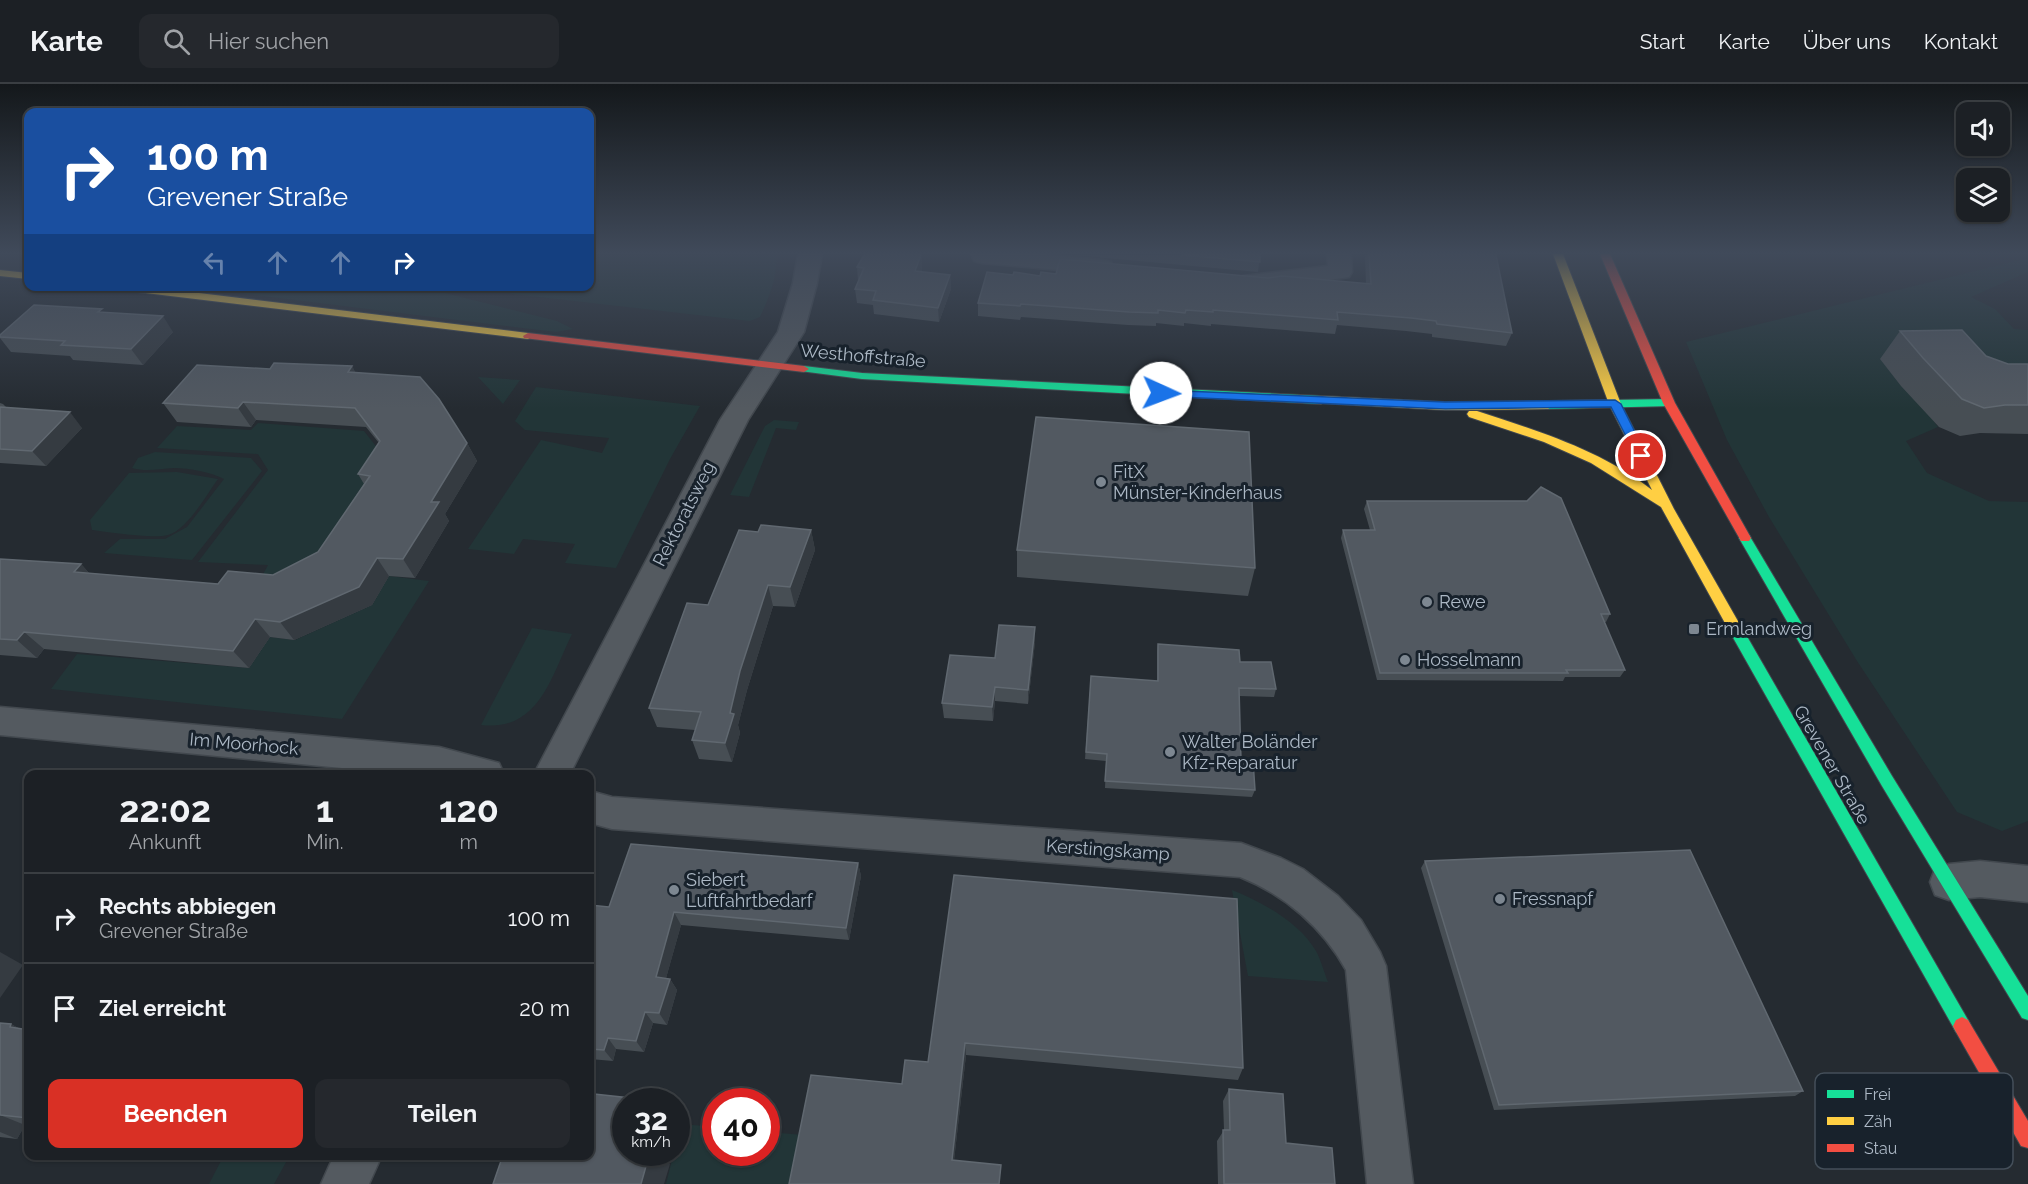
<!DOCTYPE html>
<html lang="de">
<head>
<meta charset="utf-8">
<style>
	body { margin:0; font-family:Raleway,sans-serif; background:#25282d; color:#f1f3f6; height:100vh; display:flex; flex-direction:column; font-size:22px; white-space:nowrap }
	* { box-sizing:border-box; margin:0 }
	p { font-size:20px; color:#a0a3a7 }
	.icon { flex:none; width:33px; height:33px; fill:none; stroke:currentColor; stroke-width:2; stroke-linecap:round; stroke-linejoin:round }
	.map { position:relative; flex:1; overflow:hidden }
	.sheet { position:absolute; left:24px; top:686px; width:570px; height:390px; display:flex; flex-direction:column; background:#1c2025; border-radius:12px; box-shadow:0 2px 4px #0004,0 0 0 2px #3a3e42 }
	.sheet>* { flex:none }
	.guide { position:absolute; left:24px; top:24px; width:570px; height:183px; border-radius:12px; box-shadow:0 2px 4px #0004,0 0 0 2px #3a3e42; background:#1a4fa0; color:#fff; overflow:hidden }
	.buttons { position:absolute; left:1956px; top:18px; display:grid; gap:12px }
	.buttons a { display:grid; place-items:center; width:54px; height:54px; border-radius:12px; background:#1c2025; box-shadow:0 2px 4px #0004,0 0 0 2px #3a3e42; font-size:30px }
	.speed { position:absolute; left:612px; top:1004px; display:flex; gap:12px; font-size:30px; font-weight:700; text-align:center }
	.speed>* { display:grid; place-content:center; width:78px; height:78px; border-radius:50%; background:#1c2025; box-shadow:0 2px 4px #0004,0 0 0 2px #3a3e42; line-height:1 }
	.speed small { font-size:15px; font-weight:400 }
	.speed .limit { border:9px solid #d22; background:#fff; color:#111 }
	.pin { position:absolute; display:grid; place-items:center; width:51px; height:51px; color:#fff; margin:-26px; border:3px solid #fff; border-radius:50%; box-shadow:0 2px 6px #0007 }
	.me { position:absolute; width:66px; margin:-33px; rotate:92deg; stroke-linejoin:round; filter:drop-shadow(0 0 4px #0008) }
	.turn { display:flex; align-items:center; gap:21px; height:126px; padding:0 24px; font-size:27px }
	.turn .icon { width:78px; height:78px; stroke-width:2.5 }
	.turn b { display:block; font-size:42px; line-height:51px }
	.lanes { display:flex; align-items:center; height:57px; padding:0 24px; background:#0003; justify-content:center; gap:30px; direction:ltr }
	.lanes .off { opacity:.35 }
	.eta { display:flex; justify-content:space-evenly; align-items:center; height:102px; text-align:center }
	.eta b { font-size:36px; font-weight:700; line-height:42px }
	.cta { display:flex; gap:12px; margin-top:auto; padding:12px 24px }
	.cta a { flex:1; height:69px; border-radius:12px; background:#d93025; color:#fff; font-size:24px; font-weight:700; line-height:69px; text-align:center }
	.cta a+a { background:#25282d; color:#f1f3f6 }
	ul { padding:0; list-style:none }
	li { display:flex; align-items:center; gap:18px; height:90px; padding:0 24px; border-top:2px solid #3a3e42 }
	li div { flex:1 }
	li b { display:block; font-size:22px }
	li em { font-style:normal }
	header { display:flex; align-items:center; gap:36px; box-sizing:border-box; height:84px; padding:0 30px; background:#1c2025; border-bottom:2px solid #3a3e42 }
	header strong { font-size:28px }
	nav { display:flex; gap:33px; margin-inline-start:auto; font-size:21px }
	.search { width:420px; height:54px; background:#25282d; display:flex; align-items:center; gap:15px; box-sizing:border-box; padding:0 21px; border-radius:12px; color:#a0a3a7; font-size:22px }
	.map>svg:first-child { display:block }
</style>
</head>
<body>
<header>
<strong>Karte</strong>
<div class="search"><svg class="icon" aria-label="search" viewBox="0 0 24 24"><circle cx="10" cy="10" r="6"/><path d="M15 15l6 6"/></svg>Hier suchen</div>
<nav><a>Start</a><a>Karte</a><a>Über uns</a><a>Kontakt</a></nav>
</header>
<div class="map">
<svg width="2028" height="1100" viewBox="0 0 2028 1100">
	<rect width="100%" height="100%" fill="#252b31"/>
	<path fill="#223537" d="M590 171 776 170C778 192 769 214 760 233L750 237 512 210 494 203 590 202Z
		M2028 174V188L1971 213 1995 225 2014 245 2028 246V308L1909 310 1915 311 1938 343 1906 357 1927 389 1989 417 2028 418V737L2002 747 1957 728 1857 577 1769 433 1727 356 1686 258Z
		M188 203H421L557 237 573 245 556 248Z
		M478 293 520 296 503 320Z
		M536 303 700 322 670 375 616 484 565 479 575 460 523 455 514 470 468 465 541 356 602 369 609 354 525 346 515 337Z
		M774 336 799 338 796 346 776 344 749 413 730 411 765 342Z
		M258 339 364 347 386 375 326 485 258 500 268 481 198 478 268 386 258 370 157 364 177 342 251 346Z
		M155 368 251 374 262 387 192 476 104 469 120 455H165L187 443 224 395C210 388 190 384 174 384 159 385 146 388 132 384L138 374Z
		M177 388 218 395C207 410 187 446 168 451 153 455 109 448 92 446L90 436 129 389Z
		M389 492 429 497 342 635 51 605 77 570 249 584 270 553 295 556 372 521Z
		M532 544 572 550C551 593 539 648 481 641Z
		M1232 806C1262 818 1299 838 1316 867 1321 876 1324 888 1328 898L1248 892Z
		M682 1040 715 1043 716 1068H766L767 1048 804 1051 795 1100H666L674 1068H676Z
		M224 1071H290L274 1100H209Z"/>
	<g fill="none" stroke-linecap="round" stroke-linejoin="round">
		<g stroke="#42484e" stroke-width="3">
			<path id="street" d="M798 170H822L817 199 804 248 748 336 570 690H534L720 336 778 248 793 199Z
				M971 170H1045L1102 176 1111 178 1114 183 1111 188 1102 190 982 179 974 177Z
				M1327 170H1351L1352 188 1349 193 1266 205 1243 202 1240 197 1243 192 1328 182Z
				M0 623 439 663 499 679 504 690H404L0 651Z
				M590 707 612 713 1241 759 1281 774 1303 785 1338 812 1361 836 1380 868 1386 882 1413 1100H1367L1346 886C1323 844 1285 811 1240 793L612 745 590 739Z
				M1980 777 2028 782V818L1980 813 1949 816 1935 811 1930 798 1935 785 1949 780Z
				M334 1071H382L369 1100H321Z"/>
		</g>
		<g stroke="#42484e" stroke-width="2">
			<path id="fast" d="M804 282 862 289 1321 312 1327 316 1321 320 862 295 800 287 799 285Z
				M1669 315 1673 316V322L1548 325 1542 321 1548 317Z
				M1745 449 1749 451 1892 692 2028 912V936L2022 934 1882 702 1739 454Z
				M1736 541 1741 542 1968 936 1971 942 1968 948 1962 951 1956 948 1731 550 1729 546 1731 542Z"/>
		</g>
		<g stroke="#42484e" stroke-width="2">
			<path id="slow" d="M1553 170H1563L1621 320 1674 425 1743 546 1741 550H1731L1661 423 1591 379 1544 358 1469 333 1467 330 1469 327H1477C1538 347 1601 366 1652 406L1609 320Z
				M0 186 28 189V195L0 192Z
				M107 202H142L528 249 533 252 528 255 112 205Z
				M1321 312 1445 318 1548 317 1554 321 1548 325 1445 326 1317 319V313Z"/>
		</g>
		<g stroke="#42484e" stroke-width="2">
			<path id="jam" d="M1600 170H1610L1675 319 1751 454 1749 457H1741L1663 319Z
				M528 249 804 282 809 285 804 288 524 254 523 252Z
				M1962 933 1968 936 2028 1037V1064L2021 1062 1956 948 1953 942 1956 936Z"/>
		</g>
		<use href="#street" fill="#545a60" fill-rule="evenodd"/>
		<use href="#fast" fill="#16e098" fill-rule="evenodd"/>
		<use href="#slow" fill="#ffcf43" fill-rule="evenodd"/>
		<use href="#jam" fill="#f24e42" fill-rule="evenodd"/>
	</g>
	<path fill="#474e54" d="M864 171H922V188L950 191 951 205 939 238 874 230 873 221 857 219 855 205 858 197 857 183Z
		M1074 171H1260L1258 188Z
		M1365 171H1496L1512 249 1506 262 1432 253V250L1406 247 1337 241 1335 250 1211 240V242L1184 239V242L1156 239V242L1128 241 1021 233 1020 236 978 232V219L1013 191 1040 192 1056 190 1268 194 1366 200Z
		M104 229 173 248 143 281 73 276 70 272 11 268 0 254V251Z
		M1900 247 1986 272 2008 280H2028V350L1980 349 1960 352 1939 343 1901 302 1880 275Z
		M352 282 355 288 467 359 477 377 445 430 449 437 415 494 389 492 372 521 294 556 270 553 249 584 44 565 37 574 0 571V475L81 480 89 489 218 500 273 491 318 468 364 400 358 390 379 359 366 343 256 336 251 343 177 338 163 319 270 285Z
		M0 319 3 320 7 324 82 344 46 382 0 379Z
		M1367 417 1610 530 1606 538H1604L1625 586 1620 593H1565L1563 597 1377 596 1341 454 1343 446H1370L1364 425Z
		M811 446 815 466 795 523 773 522 747 606 738 641 740 649 732 678 699 675 692 656 695 646 657 643 649 624 708 521 758 448Z
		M1017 466 1255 484 1248 512 1017 493Z
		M1035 558 1028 620 995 617 993 637 944 634 942 619 995 574Z
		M1158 560 1240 578 1276 605 1274 613 1239 612 1241 676 1255 706 1252 713 1105 704 1106 677 1085 675 1091 592 1157 597V567Z
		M1425 777 1803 1007 1795 1012 1494 1026 1421 784Z
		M858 779 861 792 849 856 681 841 666 894 670 895 677 906 667 941 653 939 644 968 616 965 613 977 590 975V821L609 823Z
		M954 791 1243 984 1238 996 966 971 954 1076 1001 1090 789 1100 902 1000 928 978Z
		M0 939 11 940 20 945 28 946V1042L25 1041 17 1055 0 1053Z
		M1229 1005 1286 1059 1335 1100H1218L1217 1057 1224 1046 1223 1017Z"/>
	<path fill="#353b41" d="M921 171H922V187H915Z
		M950 191 951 205 939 238 938 224Z
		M163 232 173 248 143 281 131 265Z
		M352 282 362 301 348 288Z
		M243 318 256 336 251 343 238 324Z
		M70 328 82 344 46 382 32 367Z
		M467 359 477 377 445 430 449 437 415 494 403 475 431 418Z
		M811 446 815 466 795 523 790 503Z
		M377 474 389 492 372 521 294 556 280 538Z
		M81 480 98 499 74 488Z
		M768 501 773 522 747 606 738 641 740 649 732 678 725 659 730 629 740 587Z
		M255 535 270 553 249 584 233 567Z
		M1035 543V558L1028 620V606Z
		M24 548 44 565 37 574 17 556Z
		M995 603V617L993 637 992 623Z
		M858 779 861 792 849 856 846 844Z
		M674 828 681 841 663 905 656 893Z
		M0 868 23 881 0 914Z
		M670 895 677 906 667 941 659 929Z
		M645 928 653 939 644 968 636 957Z
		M11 940 28 949 10 943Z
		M608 954 616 965 613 977 604 966Z
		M965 959 966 971 953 1086 952 1076Z
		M0 1031 25 1041 17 1055 0 1048Z
		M637 1068H659L670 1080 664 1100H641Z"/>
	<path fill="#525961" stroke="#606870" stroke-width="1.5" d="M864 171H921L915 187 950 191 938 224 873 216 876 207 855 205 864 184 857 183Z
		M1182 171H1260V178Z
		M1369 171H1496L1512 249 1437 240 1436 237 1411 234 1337 228 1338 236 1213 226V228L1186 226 1185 229 1158 226V229L1129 228 1021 220 1020 222 978 219 987 188 1013 191 1014 188 1040 192 1041 188 1056 190 1060 175 1268 194 1282 192 1371 200Z
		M34 221 102 225 98 228 163 232 131 265 61 261 65 257 0 253V251Z
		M1962 246 1986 272 2008 280H2028V321H2005L1984 324 1962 315 1923 274 1900 247Z
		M274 279 352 282 348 288 420 293 439 315 467 359 431 418H439L403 475 377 474 359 503 280 538 255 535 233 567 24 548 17 556 0 555V475L81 480 74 488 218 500 228 487 273 491 318 468 370 392 358 390 380 357 355 324 243 318 238 324 163 319 197 281 270 285Z
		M0 323 70 328 32 367 0 365Z
		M1036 333 1249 348 1255 484 1017 466Z
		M1541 403 1561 414 1610 530H1601L1625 586H1566L1568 589H1380L1343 446H1375L1367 417H1527Z
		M761 441 811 446 790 503 768 501 740 587 730 629 734 630 725 659 692 656 701 628 649 624 687 519 708 521 739 446 758 448Z
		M999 541 1035 543 1028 606 995 603 992 623 942 619 950 571 995 574Z
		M1158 560 1239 566 1240 578H1271L1276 605 1239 604 1241 676 1253 677 1255 706 1105 697 1107 670 1086 668 1091 592 1158 597Z
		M631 760 858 779 846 844 674 828 656 893 670 895 659 929 645 928 636 957 608 954 604 966 590 965V821L609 823Z
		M1690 766 1803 1007 1499 1021 1425 777Z
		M954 791 1237 815 1243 984 965 959 952 1076 1001 1081 999 1100H789L811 991 902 1000 905 976 928 978Z
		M0 939 11 940 10 943 28 946V1034L0 1031Z
		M1229 1005 1283 1010 1286 1059 1332 1064 1335 1100H1224L1223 1046H1230Z
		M594 1010 640 1015V1017H626V1068H650L641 1100H493L503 1071H590V1025Z"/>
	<linearGradient id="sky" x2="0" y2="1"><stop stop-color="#14181b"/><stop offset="0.52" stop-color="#404a5a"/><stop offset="1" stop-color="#404a5a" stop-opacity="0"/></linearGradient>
	<rect width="2028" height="325" fill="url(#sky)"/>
	<path fill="#1a73e8" stroke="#114b97" stroke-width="1.5" d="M1161 306 1445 318 1615 316 1621 320 1647 372 1645 374H1637L1611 323 1445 325 1157 312V307Z"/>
	<g fill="#7d8791" stroke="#18222c" stroke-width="2">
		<circle cx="1101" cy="398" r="6"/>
		<circle cx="1427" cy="518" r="6"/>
		<rect x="1688" y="539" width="12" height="12" rx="3"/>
		<circle cx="1405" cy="576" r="6"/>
		<circle cx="1170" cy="668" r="6"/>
		<circle cx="674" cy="806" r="6"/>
		<circle cx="1500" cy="815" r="6"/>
	</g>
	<g text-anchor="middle" stroke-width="6" stroke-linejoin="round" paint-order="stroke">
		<g font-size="18" fill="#acb8c5" stroke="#18222c">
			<text transform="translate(863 272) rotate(5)" y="6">Westhoffstraße</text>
			<text transform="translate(684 430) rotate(-63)" y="6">Rektoratsweg</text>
			<text transform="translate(244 660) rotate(5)" y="6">Im Moorhock</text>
			<text transform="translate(1832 681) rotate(60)" y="6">Grevener Straße</text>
			<text transform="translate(1108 766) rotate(4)" y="6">Kerstingskamp</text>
		</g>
		<g font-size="18" fill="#acb8c5" stroke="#18222c" text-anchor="start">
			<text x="1113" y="394">FitX<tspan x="1113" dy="21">Münster-Kinderhaus</tspan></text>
			<text x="1439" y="524">Rewe</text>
			<text x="1706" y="551">Ermlandweg</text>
			<text x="1417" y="582">Hosselmann</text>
			<text x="1182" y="664">Walter Boländer<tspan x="1182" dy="21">Kfz-Reparatur</tspan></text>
			<text x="686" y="802">Siebert<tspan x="686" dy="21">Luftfahrtbedarf</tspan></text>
			<text x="1512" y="821">Fressnapf</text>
		</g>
	</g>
	<rect x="1815" y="989" width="198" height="96" rx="9" fill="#18222c" stroke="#444f5a" stroke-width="1.5"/>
	<rect x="1827" y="1006" width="27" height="8" fill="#16e098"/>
	<rect x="1827" y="1033" width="27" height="8" fill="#ffcf43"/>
	<rect x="1827" y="1060" width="27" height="8" fill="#f24e42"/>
	<g font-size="16" fill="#acb8c5">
		<text x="1864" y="1016">Frei</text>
		<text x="1864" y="1043">Zäh</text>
		<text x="1864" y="1070">Stau</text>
	</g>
</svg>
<div class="buttons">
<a><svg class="icon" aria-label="sound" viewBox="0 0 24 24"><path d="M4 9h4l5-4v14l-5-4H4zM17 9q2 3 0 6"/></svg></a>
<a><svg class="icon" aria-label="layers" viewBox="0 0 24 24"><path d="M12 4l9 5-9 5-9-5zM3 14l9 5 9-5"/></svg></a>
</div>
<div class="speed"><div>32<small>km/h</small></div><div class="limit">40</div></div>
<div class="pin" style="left:1641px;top:372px;background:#d93025"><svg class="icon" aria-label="arrive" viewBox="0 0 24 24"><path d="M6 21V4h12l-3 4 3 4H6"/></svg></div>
<svg class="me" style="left:1161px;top:309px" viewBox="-20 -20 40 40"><circle r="19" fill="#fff"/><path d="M0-13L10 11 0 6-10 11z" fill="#1a73e8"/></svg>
<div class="guide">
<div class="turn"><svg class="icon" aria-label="right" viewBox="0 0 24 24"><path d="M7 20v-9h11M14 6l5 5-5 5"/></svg><div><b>100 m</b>Grevener Straße</div></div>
<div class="lanes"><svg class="icon off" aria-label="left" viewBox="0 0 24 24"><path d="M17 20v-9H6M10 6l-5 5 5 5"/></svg><svg class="icon off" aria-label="ahead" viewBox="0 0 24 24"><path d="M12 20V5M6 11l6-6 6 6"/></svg><svg class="icon off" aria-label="ahead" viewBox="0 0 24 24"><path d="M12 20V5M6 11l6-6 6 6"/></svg><svg class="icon" aria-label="right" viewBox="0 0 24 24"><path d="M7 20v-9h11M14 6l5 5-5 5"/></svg></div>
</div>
<section class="sheet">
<div class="eta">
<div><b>22:02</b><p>Ankunft</p></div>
<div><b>1</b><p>Min.</p></div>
<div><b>120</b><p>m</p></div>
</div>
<ul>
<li><svg class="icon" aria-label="right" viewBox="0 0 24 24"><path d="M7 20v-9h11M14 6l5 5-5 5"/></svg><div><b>Rechts abbiegen</b><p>Grevener Straße</p></div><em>100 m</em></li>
<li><svg class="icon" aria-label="arrive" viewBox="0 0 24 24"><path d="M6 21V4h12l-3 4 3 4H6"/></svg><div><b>Ziel erreicht</b></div><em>20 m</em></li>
</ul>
<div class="cta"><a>Beenden</a><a>Teilen</a></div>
</section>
</div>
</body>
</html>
